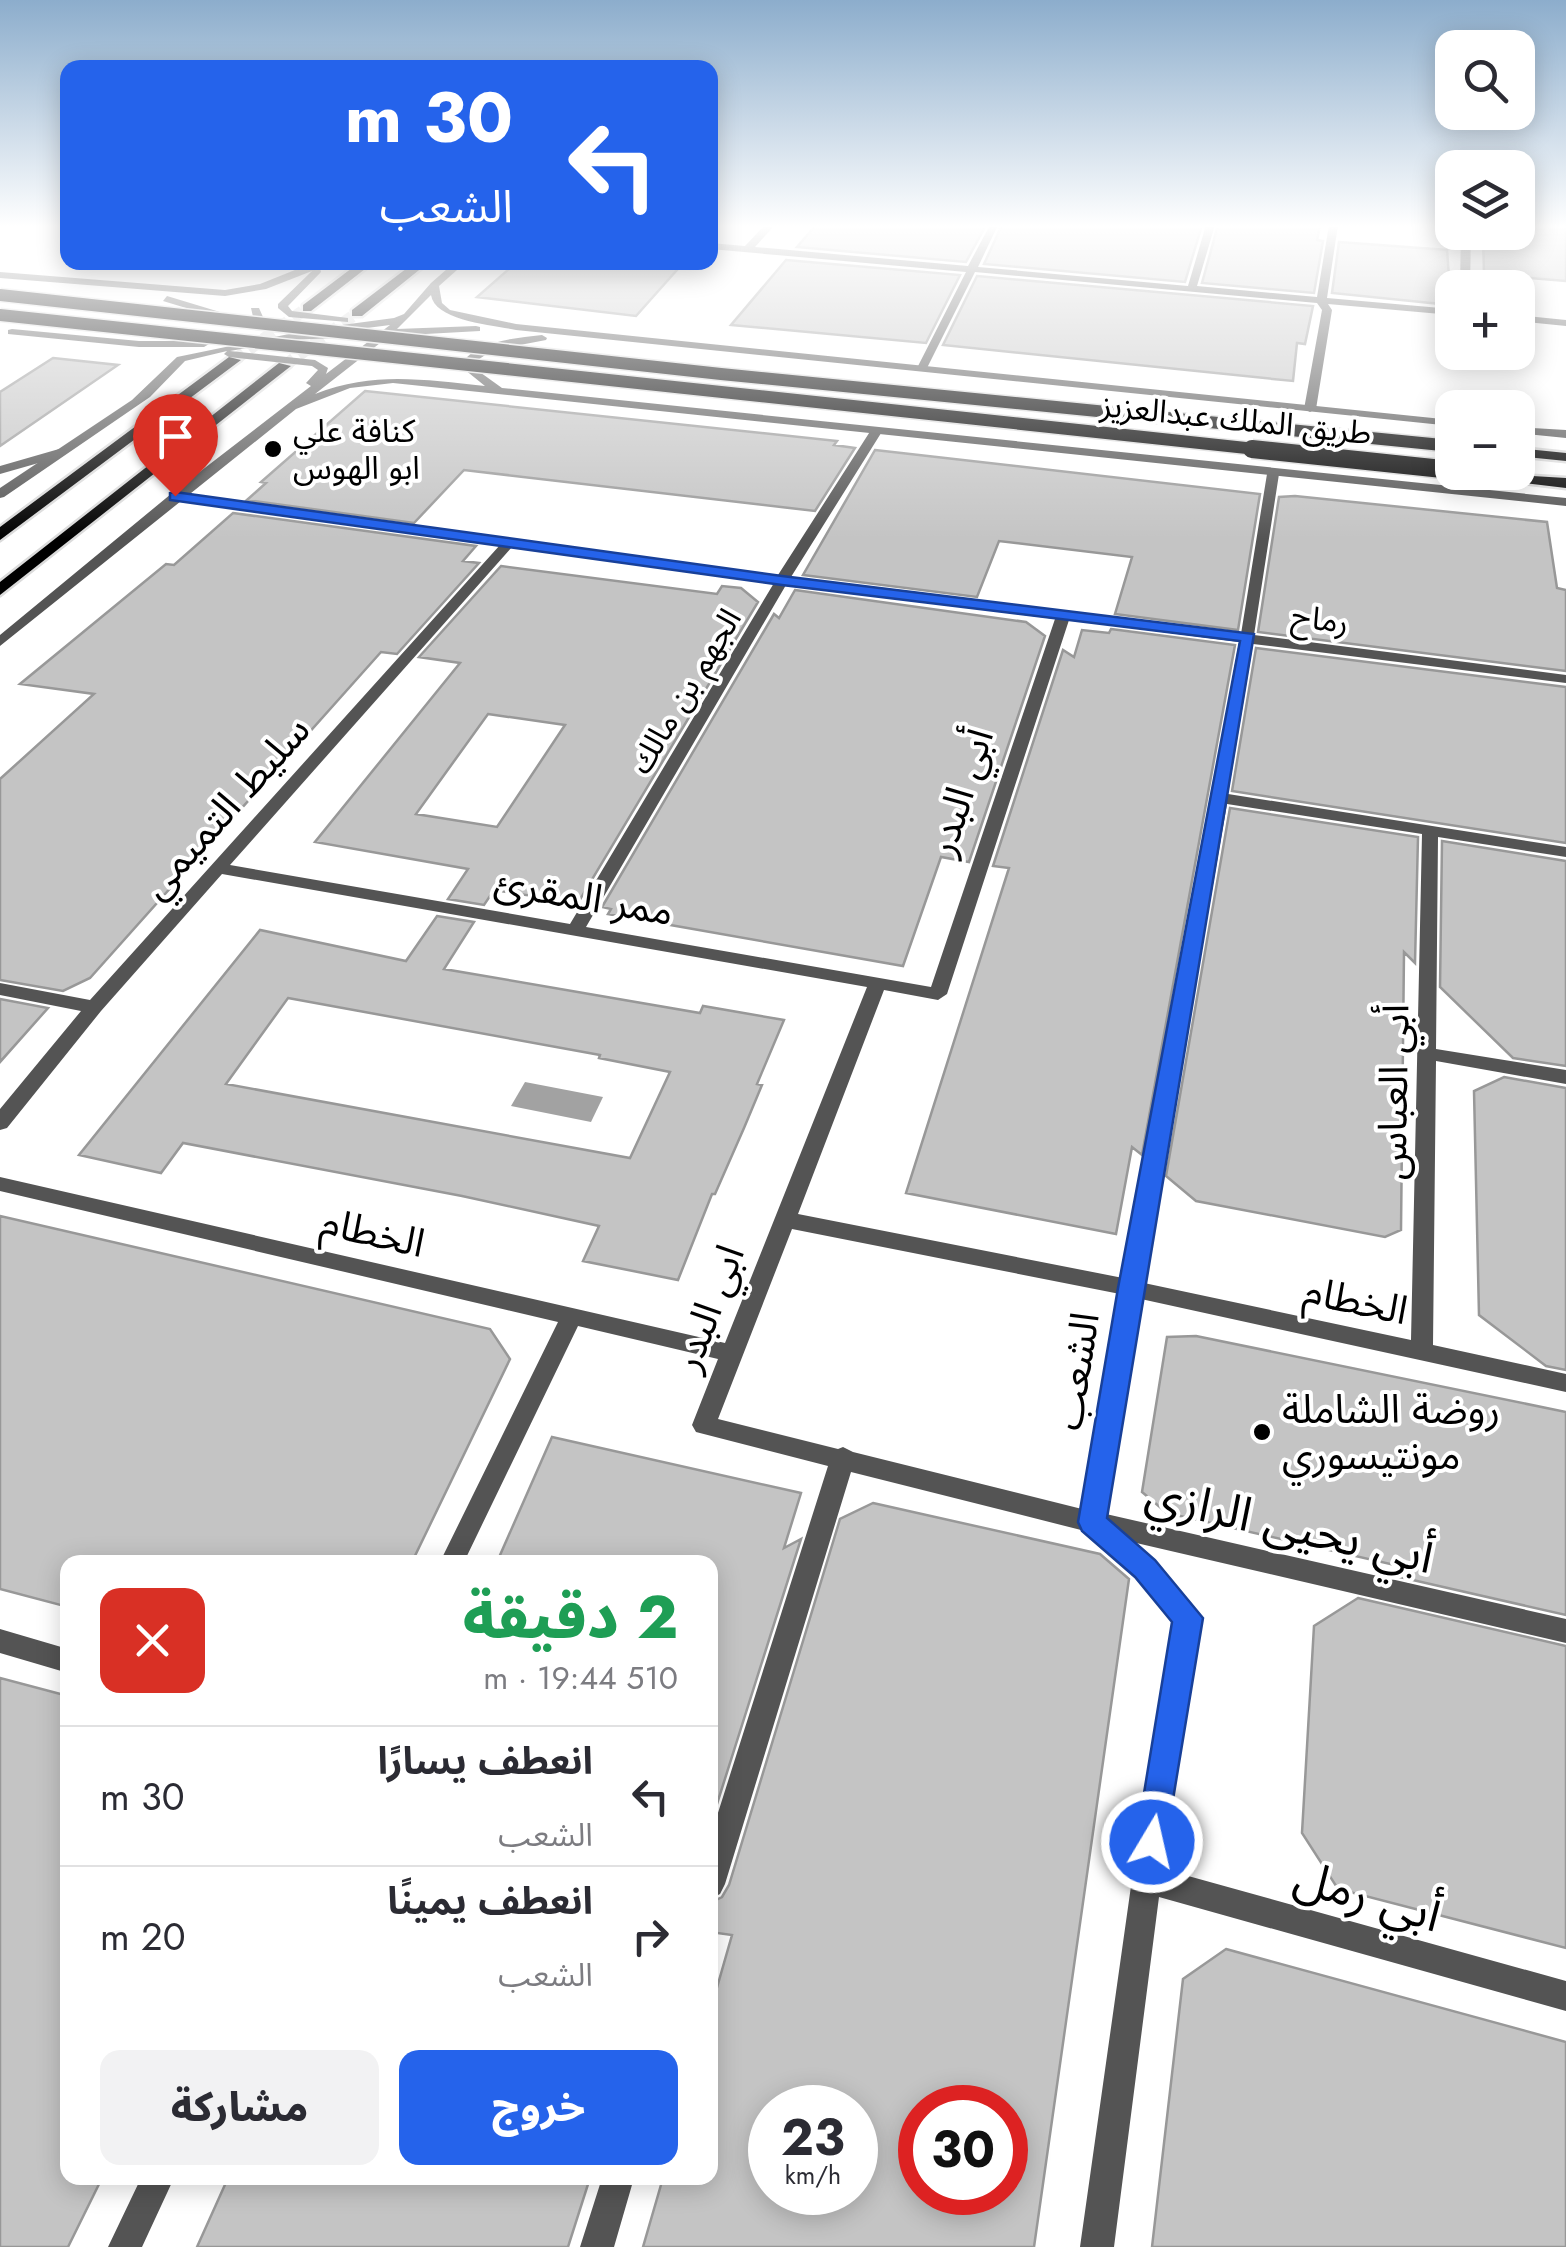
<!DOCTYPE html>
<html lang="ar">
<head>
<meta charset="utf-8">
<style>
	body { margin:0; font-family:Jost,"Noto Sans Arabic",sans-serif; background:#f2f2f3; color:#2b2b33; direction:rtl; height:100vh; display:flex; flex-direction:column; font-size:38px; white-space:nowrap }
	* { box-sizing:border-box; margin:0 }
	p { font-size:32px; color:#7c7c81 }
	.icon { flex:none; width:55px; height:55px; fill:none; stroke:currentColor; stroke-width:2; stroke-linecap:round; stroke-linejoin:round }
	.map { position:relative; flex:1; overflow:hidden; direction:ltr }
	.details { position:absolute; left:60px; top:1555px; width:658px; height:630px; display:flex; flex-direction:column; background:#fff; border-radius:20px; box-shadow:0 5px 25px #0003; direction:rtl }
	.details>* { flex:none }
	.guide { position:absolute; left:60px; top:60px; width:658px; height:210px; border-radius:20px; box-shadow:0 5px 25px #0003; direction:rtl; background:#2563eb; color:#fff; overflow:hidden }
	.buttons { position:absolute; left:1435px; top:30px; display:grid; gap:20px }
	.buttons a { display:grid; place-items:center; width:100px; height:100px; border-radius:20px; background:#fff; box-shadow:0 5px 25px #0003; font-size:50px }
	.speed { position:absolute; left:748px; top:2085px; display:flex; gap:20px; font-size:50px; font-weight:700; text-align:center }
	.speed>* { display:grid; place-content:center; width:130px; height:130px; border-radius:50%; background:#fff; box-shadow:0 5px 25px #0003; line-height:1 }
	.speed small { font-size:25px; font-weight:400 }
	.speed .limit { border:15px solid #d22; background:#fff; color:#111 }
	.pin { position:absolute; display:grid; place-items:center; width:85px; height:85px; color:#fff; margin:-102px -42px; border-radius:50% 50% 50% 0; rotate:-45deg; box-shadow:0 0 10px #0007 }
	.pin .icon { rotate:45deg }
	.me { position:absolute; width:110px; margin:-55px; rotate:9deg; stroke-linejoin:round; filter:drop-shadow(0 0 8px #0008) }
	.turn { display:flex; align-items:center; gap:35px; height:210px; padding:0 40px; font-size:45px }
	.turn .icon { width:130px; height:130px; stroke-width:2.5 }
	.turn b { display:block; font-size:70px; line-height:85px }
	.round { display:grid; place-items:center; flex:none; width:105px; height:105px; border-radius:20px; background:#f2f2f3 }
	.headline { display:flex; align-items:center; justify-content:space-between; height:170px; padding:0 40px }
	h1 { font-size:60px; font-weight:800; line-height:75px; color:#1e9e55 }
	.cta { display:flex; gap:20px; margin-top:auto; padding:20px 40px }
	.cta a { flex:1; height:115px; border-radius:20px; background:#2563eb; color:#fff; font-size:40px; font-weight:800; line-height:115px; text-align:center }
	.cta a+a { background:#f2f2f3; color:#2b2b33 }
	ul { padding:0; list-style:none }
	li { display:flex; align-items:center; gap:30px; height:140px; padding:0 40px; border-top:2px solid #e1e1e2 }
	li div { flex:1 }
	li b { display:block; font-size:38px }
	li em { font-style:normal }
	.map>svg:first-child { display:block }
</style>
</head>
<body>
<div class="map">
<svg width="1566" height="2247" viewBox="0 0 1566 2247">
	<rect width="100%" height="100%" fill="#fff"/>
	<path fill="#a2a2a2" d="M525 1082 603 1097 591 1122 511 1106Z"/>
	<path fill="#c4c4c4" stroke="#989898" stroke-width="2.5" fill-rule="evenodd" d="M816 225H986L966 262 797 247Z
		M1002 225H1202L1185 282 984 264Z
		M1218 225H1320L1317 240 1323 241 1314 293 1202 283Z
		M1518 225H1566V281L1484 274 1483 232H1518Z
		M1339 242 1447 250 1451 305 1332 293Z
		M786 260 960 275 926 343 731 325Z
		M517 262H684L636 316 477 297Z
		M977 276 1313 306 1305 344 1297 343 1293 381 943 345Z
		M53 358 118 365 0 446V392Z
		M365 391 837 441 834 445 855 448 815 511 464 470 414 523 247 500 266 483 261 482Z
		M875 450 1260 494 1238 630 1115 614 1132 557 999 541 977 597 803 575Z
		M1295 496 1547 522 1557 588 1566 590V671L1258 632 1279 497Z
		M233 513 476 546 463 561 479 563 397 654 381 652 90 978 63 991 0 980V779L94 694 20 684 166 564 174 565Z
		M501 566 717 594 722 586 741 588 758 602 578 903 494 890 484 905 448 899 468 869 315 842 460 663 419 657ZM488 714 565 725 497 827 416 814Z
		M795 590 1026 622 1045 636 969 862 941 857 903 966 608 914 611 909 602 907 774 614 779 618Z
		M1111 629 1235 645 1142 1155 1132 1147 1116 1234 906 1193 1009 868 993 866 1063 650 1074 657 1082 630 1109 633Z
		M1256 648 1566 687V843L1232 791Z
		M1230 808 1418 837 1415 963 1404 952 1401 1230 1385 1237 1196 1201 1166 1176Z
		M1442 841 1566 861V1066L1513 1058 1440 987Z
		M437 916 474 922 444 969 700 1013 703 1006 784 1020 757 1084 762 1085 744 1128 715 1194H712L678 1280 583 1261 599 1226 462 1196 183 1143 161 1173 79 1155 260 930 406 961ZM288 998 600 1055 599 1058 670 1072 630 1158 226 1084Z
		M0 999 48 1008 0 1062Z
		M1504 1077 1566 1088V1370L1546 1366 1479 1315 1474 1091Z
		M0 1216 490 1329 510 1359 412 1562H68V1607L0 1589Z
		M1196 1336 1566 1412V1615L1395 1576 1408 1568 1167 1513 1142 1492 1167 1337Z
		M552 1437 801 1493 784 1548 801 1539 710 1826V1562H497Z
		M873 1503 1100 1554 1129 1579 1034 2247H643L663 2178H710V2012L732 1935 710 1932V1903L722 1897 729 1885 840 1519ZM770 2108H855V2192H770ZM920 2108H1005V2192H920Z
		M1358 1598 1566 1646V1948L1338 1889 1302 1833 1314 1626Z
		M0 1678 68 1696V2178H102L68 2247H0Z
		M1226 1949 1566 2042V2247H1152L1183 1979Z
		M228 2178H590L568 2247H197Z"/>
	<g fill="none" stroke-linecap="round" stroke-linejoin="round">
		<path stroke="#d9d9d9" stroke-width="12" stroke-dasharray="12 6" stroke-linecap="butt" d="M234 360 307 308
			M284 366 357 313"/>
		<g stroke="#dbdbdb" stroke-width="5">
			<path id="primary" d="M360 262H374L311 311H303V305Z
				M415 262H429L362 316H352V310Z
				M229 357 241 360 0 540V527Z
				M279 363 291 366 0 595V582Z
				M1518 448 1566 453V461L1518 456Z
				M1465 472 1566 478V488L1472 477Z"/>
		</g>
		<path fill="#545454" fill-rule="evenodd" d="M765 225H775L755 247 968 266 990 225H998L978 267 1188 286 1206 225H1215L1197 286 1317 297 1329 225H1338L1327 298 1452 309V315L1328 304 1332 310 1316 409 1310 412 1304 409 1322 310 1317 303 975 272 927 368 922 371 917 368 966 272 710 249V243L745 246Z
			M1461 232H1471L1470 288H1460Z
			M1518 315 1566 320V326L1518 321Z
			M877 427 883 430 791 577 1241 634 1267 474 1273 470 1279 474 1254 635 1566 675V683L1253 644 1228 794 1566 847V857L1438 837 1436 1049 1566 1070V1084L1436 1061 1433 1345 1566 1374V1392L1141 1299 1106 1514 1566 1619V1643L1132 1542 1154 1561 1201 1618 1163 1869 1566 1981V2011L1159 1897 1114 2247H1080L1132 1879 1174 1621 1136 1577 1085 1531 851 1472 725 1884 720 1894 710 1899V1838L828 1466 696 1432 692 1425 718 1359 578 1326 464 1562H440L558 1322 0 1191V1177L725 1343 867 987 222 874 101 1011 7 1128 0 1130V1109L81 1011 0 995V983L90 1000 500 545 175 501 169 497 171 494 778 575 871 430ZM512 547 774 583 570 924 230 865ZM786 585 1055 619 931 987 586 927ZM1069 620 1239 642 1123 1278 798 1214 884 990 938 1000 947 994ZM1227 804 1422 834 1411 1340 1144 1283ZM792 1229 1120 1294 1082 1509 853 1452 843 1447 838 1449 718 1419Z
			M59 449 63 450V456L0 474V466Z
			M0 1629 68 1649V1673L0 1653Z
			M141 2178H174L142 2247H108Z
			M602 2178H634L614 2247H580Z"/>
		<path fill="#545454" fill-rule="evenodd" d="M315 262H329L320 268 321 272 288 306 292 311 348 318V322L289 317 278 308V304L312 271 266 289 225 296 0 278V272L225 290 260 284Z
			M455 262H466L439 286 442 303 450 310 516 324 1452 420V426L516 330C493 325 435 321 431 295L397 329 476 326 480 327V331L389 336 315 394C375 371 423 380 485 386L459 365C480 340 511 339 542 335L547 338 546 340 493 350 470 365 502 388 1566 498V506L393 383 350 388 296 409 0 646V635L171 494 311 386 306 383 318 370 312 366 229 357 224 354 227 351 185 361 150 397 4 497 0 498V488L132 400 177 357 289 334 324 332 322 330 327 327 394 318 404 314 431 283ZM390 325 326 374 328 368 315 360 230 351 289 340 336 338 341 335 336 332Z
			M167 296 243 319 244 321 239 324 163 301Z
			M251 308H259L263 317 287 328 282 331 254 321Z
			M12 329 139 341H204L209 344 204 347H139L8 334V330Z
			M1518 427 1566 430V438L1518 433Z"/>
		<use href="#primary" fill="#000" fill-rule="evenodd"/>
		<g stroke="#dbdbdb" stroke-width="15" stroke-linecap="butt">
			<path id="primary-bridge-far1" d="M0 295 721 374 1452 446
				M0 315 1275 451"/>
		</g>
		<g stroke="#dbdbdb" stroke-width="21" stroke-linecap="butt">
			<path id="primary-bridge" d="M1252 449 1452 470"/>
		</g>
		<use href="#primary-bridge-far1" stroke="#000" stroke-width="12"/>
		<use href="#primary-bridge" stroke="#000" stroke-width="18"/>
	</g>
	<linearGradient id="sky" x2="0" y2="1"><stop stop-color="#8cadcc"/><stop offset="0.42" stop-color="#fff"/><stop offset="1" stop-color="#fff" stop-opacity="0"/></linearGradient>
	<rect width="1566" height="539" fill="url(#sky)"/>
	<path fill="#2563eb" stroke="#184099" stroke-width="2.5" d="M175 492 782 576 1254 634 1107 1518 1155 1560 1203 1618 1164 1854 1152 1858 1141 1854 1136 1842 1172 1622 1135 1577 1082 1531 1078 1522 1118 1288 1240 641 782 585 170 500V493Z"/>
	<g fill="#000" stroke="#fff" stroke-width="4">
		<circle cx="273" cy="449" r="10"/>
		<circle cx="1262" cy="1432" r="10"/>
	</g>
	<g text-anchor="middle" stroke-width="8" stroke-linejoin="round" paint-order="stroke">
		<g font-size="32" fill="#000" stroke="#fff">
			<text transform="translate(1236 419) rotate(6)" y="11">طريق الملك عبدالعزيز</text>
			<text transform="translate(1320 619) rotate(7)" y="11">رماح</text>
			<text transform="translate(685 691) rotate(-59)" y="11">الجهم بن مالك</text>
		</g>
		<g font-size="32" fill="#000" stroke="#fff" text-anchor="start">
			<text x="293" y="442">كنافة علي<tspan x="293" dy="37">ابو الهوس</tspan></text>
		</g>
		<g font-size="40" fill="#000" stroke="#fff">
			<text transform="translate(960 792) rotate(-72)" y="14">أبي البدر</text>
			<text transform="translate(225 807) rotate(-48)" y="14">سليط التميمي</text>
			<text transform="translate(584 896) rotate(10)" y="14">ممر المقرئ</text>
			<text transform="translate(1393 1092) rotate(-89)" y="14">أبي العباس</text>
			<text transform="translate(373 1232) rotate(13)" y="14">الخطام</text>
			<text transform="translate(1356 1300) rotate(12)" y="14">الخطام</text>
			<text transform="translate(708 1308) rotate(-69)" y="14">ابي البدر</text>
			<text transform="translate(1076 1371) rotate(-81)" y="14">الشعب</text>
		</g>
		<g font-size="40" fill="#000" stroke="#fff" text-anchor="start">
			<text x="1282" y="1423">روضة الشاملة<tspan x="1282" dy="46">مونتيسوري</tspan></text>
		</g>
		<g font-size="48" fill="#000" stroke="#fff">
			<text transform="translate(1290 1524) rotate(13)" y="17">أبي يحيى الرازي</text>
			<text transform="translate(1368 1895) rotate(16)" y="17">أبي رمل</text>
		</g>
	</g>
</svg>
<div class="buttons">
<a><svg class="icon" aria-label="search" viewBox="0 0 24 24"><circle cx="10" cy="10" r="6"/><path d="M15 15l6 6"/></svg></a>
<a><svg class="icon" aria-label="layers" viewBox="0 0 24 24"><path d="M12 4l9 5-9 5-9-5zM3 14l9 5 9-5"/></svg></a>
<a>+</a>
<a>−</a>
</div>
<div class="speed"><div>23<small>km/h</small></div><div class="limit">30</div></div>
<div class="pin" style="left:175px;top:496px;background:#d93025"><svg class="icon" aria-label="arrive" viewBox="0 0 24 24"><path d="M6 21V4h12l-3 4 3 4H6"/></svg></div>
<svg class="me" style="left:1152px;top:1842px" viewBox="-20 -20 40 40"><circle r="17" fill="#2563eb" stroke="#fff" stroke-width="3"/><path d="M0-11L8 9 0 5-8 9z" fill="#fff"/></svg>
<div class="guide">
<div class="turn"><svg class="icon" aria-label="left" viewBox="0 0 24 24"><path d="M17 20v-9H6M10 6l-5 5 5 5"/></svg><div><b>30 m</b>الشعب</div></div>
</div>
<section class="details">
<div class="headline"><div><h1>2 دقيقة</h1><p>510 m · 19:44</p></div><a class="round" style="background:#d93025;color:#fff"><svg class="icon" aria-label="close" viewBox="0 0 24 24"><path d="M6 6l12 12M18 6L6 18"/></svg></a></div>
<ul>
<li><svg class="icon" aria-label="left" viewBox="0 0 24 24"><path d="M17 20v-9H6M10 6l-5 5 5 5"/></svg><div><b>انعطف يسارًا</b><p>الشعب</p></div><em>30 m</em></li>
<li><svg class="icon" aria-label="right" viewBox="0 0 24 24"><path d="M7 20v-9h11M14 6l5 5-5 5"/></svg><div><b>انعطف يمينًا</b><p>الشعب</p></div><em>20 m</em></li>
</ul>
<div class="cta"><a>خروج</a><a>مشاركة</a></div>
</section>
</div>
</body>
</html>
